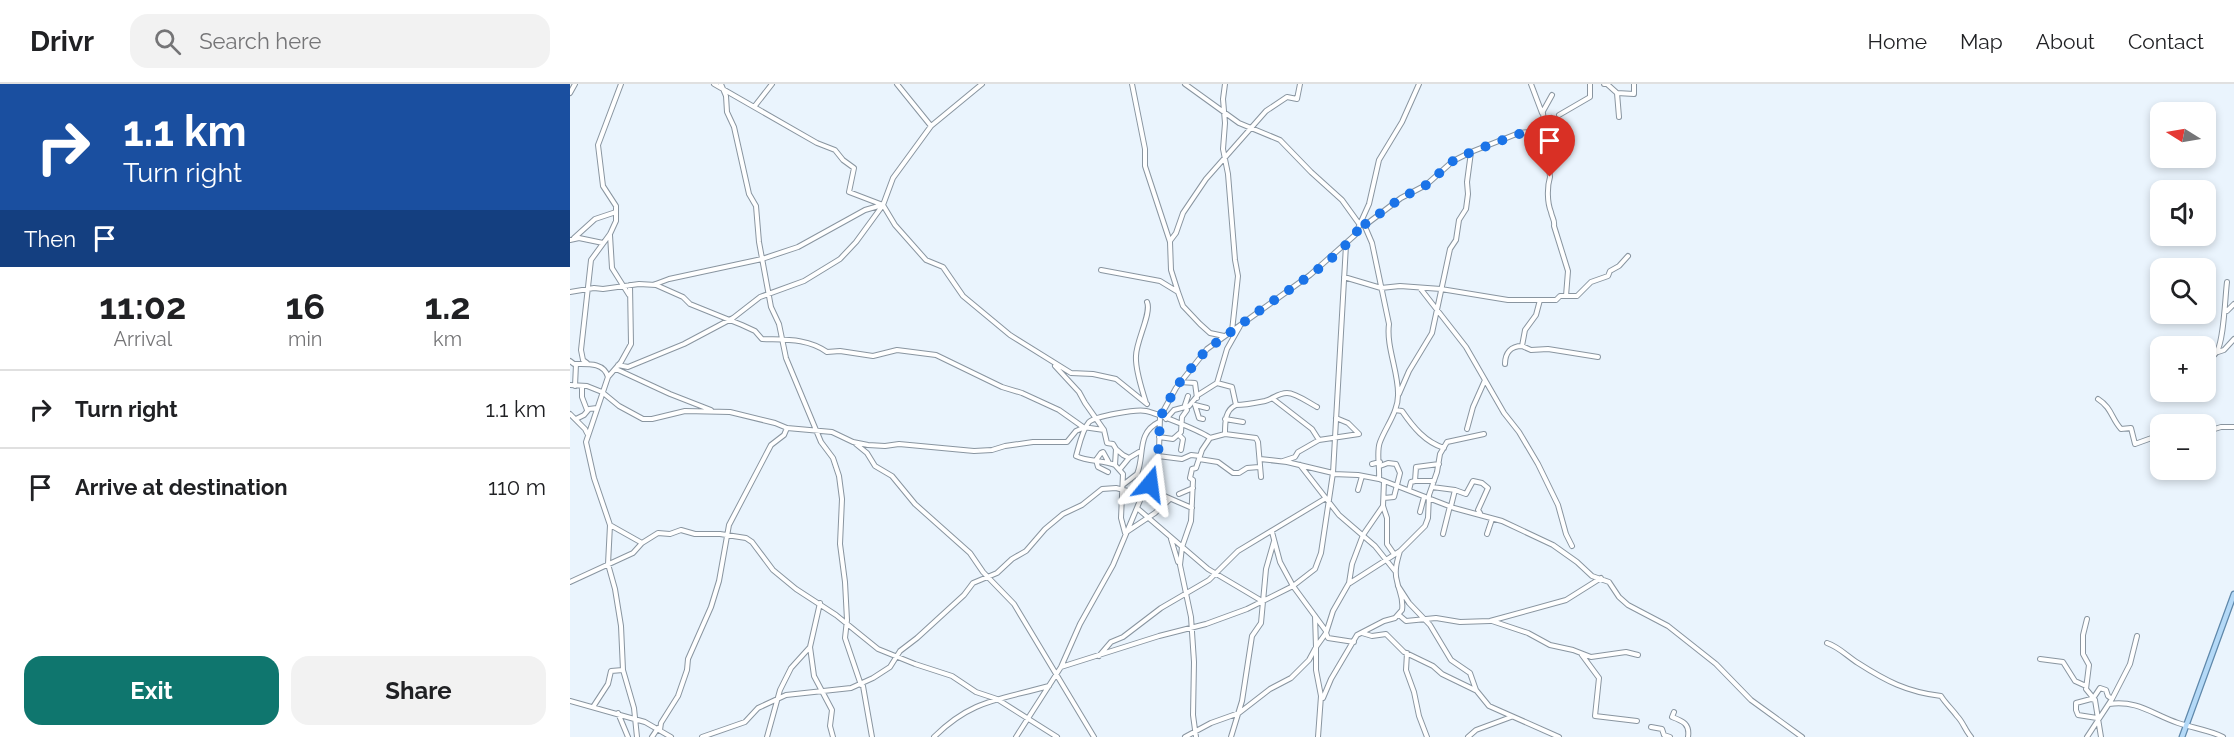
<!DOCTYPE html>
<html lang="en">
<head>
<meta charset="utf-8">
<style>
	body { margin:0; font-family:Raleway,sans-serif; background:#f2f2f2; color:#202124; height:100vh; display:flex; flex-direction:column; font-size:22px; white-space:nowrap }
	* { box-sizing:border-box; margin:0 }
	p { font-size:20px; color:#757577 }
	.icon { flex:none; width:33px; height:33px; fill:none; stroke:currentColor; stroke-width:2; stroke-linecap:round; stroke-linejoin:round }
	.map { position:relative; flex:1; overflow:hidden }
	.side { display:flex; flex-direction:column; background:#fff; width:570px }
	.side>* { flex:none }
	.top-card { background:#1a4fa0; color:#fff; overflow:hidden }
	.needle { width:39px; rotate:281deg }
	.fabs { position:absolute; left:1580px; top:18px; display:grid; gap:12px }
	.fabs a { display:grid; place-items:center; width:66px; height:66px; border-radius:12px; background:#fff; box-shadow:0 3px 9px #0003; font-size:30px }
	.pin { position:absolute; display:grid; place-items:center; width:51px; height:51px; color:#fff; margin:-62px -26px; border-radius:50% 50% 50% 0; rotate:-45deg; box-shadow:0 0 6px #0007 }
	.pin .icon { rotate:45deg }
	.me { position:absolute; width:66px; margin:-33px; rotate:16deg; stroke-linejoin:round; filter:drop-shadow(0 0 4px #0008) }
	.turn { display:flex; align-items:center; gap:21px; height:126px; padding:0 24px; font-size:27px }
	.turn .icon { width:78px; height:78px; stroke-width:2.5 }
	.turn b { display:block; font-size:42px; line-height:51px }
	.then { display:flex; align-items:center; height:57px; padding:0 24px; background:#0003; gap:12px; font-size:22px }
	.eta { display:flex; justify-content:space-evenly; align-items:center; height:102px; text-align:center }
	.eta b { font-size:36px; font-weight:700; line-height:42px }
	.cta { display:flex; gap:12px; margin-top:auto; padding:12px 24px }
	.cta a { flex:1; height:69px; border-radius:18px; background:#0f766e; color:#fff; font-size:24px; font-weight:700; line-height:69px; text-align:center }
	.cta a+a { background:#f2f2f2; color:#202124 }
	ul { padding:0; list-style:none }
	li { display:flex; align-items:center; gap:18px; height:78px; padding:0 24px; border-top:2px solid #e0e0e0 }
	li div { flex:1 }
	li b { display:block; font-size:22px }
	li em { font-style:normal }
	header { display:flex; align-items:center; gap:36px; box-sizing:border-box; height:84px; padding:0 30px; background:#fff; border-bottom:2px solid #e0e0e0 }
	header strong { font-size:28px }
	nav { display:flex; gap:33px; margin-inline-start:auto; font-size:21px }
	.search { width:420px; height:54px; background:#f2f2f2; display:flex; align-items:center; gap:15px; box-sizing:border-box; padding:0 21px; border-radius:18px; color:#757577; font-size:22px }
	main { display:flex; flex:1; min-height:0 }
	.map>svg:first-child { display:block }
</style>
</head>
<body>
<header>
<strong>Drivr</strong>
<div class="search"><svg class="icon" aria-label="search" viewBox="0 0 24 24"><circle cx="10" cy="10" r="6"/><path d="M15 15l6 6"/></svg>Search here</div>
<nav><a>Home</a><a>Map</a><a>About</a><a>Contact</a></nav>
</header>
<main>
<section class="side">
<div class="top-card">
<div class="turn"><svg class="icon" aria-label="right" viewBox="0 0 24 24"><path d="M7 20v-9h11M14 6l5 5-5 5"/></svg><div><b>1.1 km</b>Turn right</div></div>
<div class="then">Then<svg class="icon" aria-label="arrive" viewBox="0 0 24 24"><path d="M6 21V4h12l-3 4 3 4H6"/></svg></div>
</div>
<div class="eta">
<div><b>11:02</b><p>Arrival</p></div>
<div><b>16</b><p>min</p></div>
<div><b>1.2</b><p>km</p></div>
</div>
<ul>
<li><svg class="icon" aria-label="right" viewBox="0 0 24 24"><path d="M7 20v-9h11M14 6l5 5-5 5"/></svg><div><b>Turn right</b></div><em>1.1 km</em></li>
<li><svg class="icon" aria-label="arrive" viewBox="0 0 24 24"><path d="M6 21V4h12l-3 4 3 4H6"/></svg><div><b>Arrive at destination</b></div><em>110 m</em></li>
</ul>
<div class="cta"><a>Exit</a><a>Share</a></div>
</section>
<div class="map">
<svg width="1664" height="653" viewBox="0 0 1664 653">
	<rect width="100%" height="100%" fill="#eaf4fd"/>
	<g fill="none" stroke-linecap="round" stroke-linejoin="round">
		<g stroke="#8995a0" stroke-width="6">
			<path id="minor" d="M144 0 247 59 265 66 273 76 284 84 279 108 313 121 325 141 356 176 373 183 393 212 440 251 501 289 523 290 546 295 577 320
				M151 0 156 12 157 28 164 43 179 110 186 122 189 158 201 223 209 240 216 274 251 358 263 374 269 392 272 415 270 460 275 498 277 536 275 554 291 601 293 602 302 653
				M327 0 361 42
				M562 0 575 65V82L600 158 601 186 608 208
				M615 0 669 39 710 56 741 88 772 116 790 141
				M655 0 653 15 655 39 653 65 658 90 665 176 668 192 662 247
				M961 0 972 29 982 11
				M1034 0H1037L1047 9 1049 33
				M0 9 5 0
				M1047 9 1064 10V0
				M184 23 202 0
				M973 29 980 93C977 103 977 118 981 128 982 134 985 136 984 142L998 187 996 212
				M989 31 1020 13V0
				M793 138 802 159 819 240C816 262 828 287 828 309 829 327 816 342 810 358 806 368 810 384 809 395
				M794 142 831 114 856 101 883 77 901 68 949 49 960 48 981 34
				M40 151 42 184 59 211
				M4 154 25 135 46 128
				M0 156 9 154 33 159
				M600 157 606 149 613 129 636 95 696 27 717 13 727 15 730 0
				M531 186 590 197 608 208 613 222 630 240 640 249 654 252
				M774 193 811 204 830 202 871 205 938 216H986L990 212H1007L1021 198 1038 192 1040 187 1049 182 1058 172
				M60 201 61 260 51 278 38 293 16 358 24 394 40 441 38 480 45 505 51 542 53 586 64 624 67 653
				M83 201 99 195 192 175 228 163 295 126 312 121
				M850 204 896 263 934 329 949 348 968 380 988 421 996 450 1002 462
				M0 208 24 204 33 205 69 200 86 201 113 213 120 220 172 241 185 247 192 255C215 256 237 254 257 268L270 267 303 272 327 266 366 271 432 303 452 309 489 326 513 343 534 346
				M1657 227 1664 220
				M952 262 955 246 966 231 970 216
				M1648 268 1654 266 1664 255
				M1639 275C1641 273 1644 272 1646 269 1654 259 1655 213 1657 198
				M0 277 4 280C17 280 34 278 38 293
				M17 279 13 276 11 266 21 176 40 150 46 137V122L33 102 28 61 51 0
				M935 280C935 269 941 262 952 262L961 266 978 265 1028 273
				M48 281 58 283 114 260 163 234 190 213 234 197 270 175 286 158 313 121 323 94 361 42 412 0
				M485 282 509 308 515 319 534 346 537 359 543 360 546 365 545 381 553 390 551 434 555 449 585 429 600 415
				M46 285 100 310 141 326
				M610 298 625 299 627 314
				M0 301 17 302 32 308 49 322 73 335H82L115 327 160 328 205 339 217 344 262 348 283 358 298 361 315 362 329 360 404 367 422 366 435 362 463 358H497L506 347 515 343
				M5 302 6 280
				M12 302V313L17 326
				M829 310 839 287 862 249 880 165 886 156 889 136 896 125 898 110 897 98 901 68
				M702 314 742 345 749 356
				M1528 315C1542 324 1541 334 1551 345L1561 344 1565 360 1590 351
				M576 319C572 305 565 286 566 272 566 257 582 229 577 218
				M625 321 629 334 633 335
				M625 321 637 324
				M666 321C676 321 685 319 695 317 703 315 708 309 717 309 726 309 739 319 747 323
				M825 326 832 327C843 343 855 358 874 364
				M0 330 15 345 17 349
				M6 335 14 331 19 325 27 324
				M596 335 604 326 619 322 628 311 647 299
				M655 335 673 338
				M897 345 903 323 915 296
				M1635 348 1651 343H1664
				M655 350C655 338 655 326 666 321L662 303 647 299 657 265 670 242
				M609 351 613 355 611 366
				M589 353 603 355 611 348 612 333 617 326 615 321 618 312
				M286 360 297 369 305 382 322 392 345 420 400 469 413 488 444 520 524 653
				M546 365 553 371 559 374
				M588 372 612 375 621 371 630 372
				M629 375 648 378 663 389H669L677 384 689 383
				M690 375 717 378 763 389
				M713 377 725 373 728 368 749 356 789 350 778 339 766 334
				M802 380 810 378
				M545 381C533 376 518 378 506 372 509 362 512 346 519 338 526 332 566 325 576 327 586 329 633 348 640 354
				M730 381 769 431 805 462 825 487
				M810 382 818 379 826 380 830 389 824 413 814 414
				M550 385 559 374 569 368
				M538 388 528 383 526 376 531 369 533 368 538 377
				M763 390 788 391 809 395 884 424 932 437 983 461 1007 478 1022 492 1039 498 1049 513 1058 521 1098 542 1146 580 1181 616 1232 653
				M845 397H864
				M554 400 567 390C575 372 566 349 589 338
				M862 403 885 406 896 410 903 397 912 399 918 404 908 426 910 429
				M576 404 622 424
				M788 406 792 392
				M839 406 841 398 845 397 846 383 869 380
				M609 410 623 404
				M813 422 817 434V460L824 470
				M881 422 885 406
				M567 424 638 485 692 517
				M850 428 854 413
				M40 441 72 459
				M702 448 710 478 723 502 756 547
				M873 450 880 422
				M917 450 922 435
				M601 455 608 478
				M0 498 63 469 72 459 88 449 100 450 111 446 125 450H150L176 454 182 458 203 486 226 505 266 531 308 565 345 580 382 592 406 608 427 615 487 653
				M780 499 830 467 855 442 858 434 859 411 867 388 870 370 877 358 914 350
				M828 502 839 519 860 541 881 576 900 589 906 606 919 622 989 653
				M829 531 836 537 866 534 890 538 920 537 996 516 1031 494
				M1517 535 1513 551V570L1519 581 1516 605 1525 616 1531 653
				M922 537 958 549 980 561 1003 566 1021 573 1056 568 1068 571
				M756 549 758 554 784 558
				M792 549 802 552 816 550 834 568 863 582 872 590 905 606
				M1257 559C1269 563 1277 572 1288 579 1316 597 1337 608 1371 612 1376 620 1382 625 1387 632 1393 638 1395 646 1401 653
				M240 563 244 592 262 626 260 642 263 653
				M837 569 836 586 844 608 849 632 857 653
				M1012 571 1029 594 1025 632 1067 637
				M529 572 541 558 553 553 591 524 639 496 668 467 756 414
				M1470 575 1493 578 1505 597 1516 602
				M491 583 589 552 636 540 677 525 723 502 745 485 751 469 763 389 776 161
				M1524 613 1530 604 1536 606 1538 612 1542 615
				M753 614 761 595 787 551 814 537 825 534 832 526C834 514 829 508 827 497 824 487 827 477 830 467
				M1525 616 1521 615 1506 619V626L1508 631 1527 634
				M0 617 75 638 101 653
				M1539 620C1568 616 1582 630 1608 639 1623 644 1639 646 1653 653
				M23 623 38 600 41 587 53 586
				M1104 628 1102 633C1113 637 1120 640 1118 653
				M48 629 58 653
				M1081 643 1092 645 1094 651 1100 653
				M90 646 91 639 108 612 117 586 118 575 141 523 149 497 159 441 201 361 214 351 217 344
				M82 653 88 644
				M132 653 175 638 188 624 216 611 281 604 303 594 320 583 330 567 347 554 394 511 403 499 427 489 442 475 456 467 475 445 493 430 512 421 532 405 546 404 569 410 573 408
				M197 653 210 606 221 584 240 563 250 519
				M364 653C402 615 430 616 479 602
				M446 653 491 583 510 540 543 481 574 407 585 388 589 367 590 333 606 304 637 265 740 191 785 151 799 120 809 76 832 38 849 0
				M615 653 641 639 669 629 700 605 721 594 739 576 746 563 745 532
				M626 653 623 631 624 578 621 533 610 481 612 463 621 437 623 396 620 394 622 385 626 384 632 366 640 354 655 350 686 354 688 358 691 393
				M661 653 672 617 682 552 691 539 696 485 704 457
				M748 653 751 612 746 586V563L756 549 763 527 779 499 782 480 793 451 813 422 814 397
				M898 653 906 646 941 633
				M1517 653 1542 615 1560 580 1567 552"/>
		</g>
		<g stroke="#5f88aa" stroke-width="7">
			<path id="major" d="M1612 653 1664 510"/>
		</g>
		<use href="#minor" stroke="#fff" stroke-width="4"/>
		<use href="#major" stroke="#b4d9f7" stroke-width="4.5"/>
	</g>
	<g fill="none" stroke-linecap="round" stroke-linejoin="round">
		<path stroke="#1a73e8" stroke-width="10" stroke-dasharray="0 18" d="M580 400 588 372 590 338 593 326 610 298 637 265C656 252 674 238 693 224 722 203 778 170 793 137L794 141 831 114 856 101 883 77 901 68 949 50 960 48 975 40 980 93"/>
	</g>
</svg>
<div class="fabs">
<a><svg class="needle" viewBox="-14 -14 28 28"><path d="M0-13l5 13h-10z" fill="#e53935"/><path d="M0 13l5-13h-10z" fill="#757577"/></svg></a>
<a><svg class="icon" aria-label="sound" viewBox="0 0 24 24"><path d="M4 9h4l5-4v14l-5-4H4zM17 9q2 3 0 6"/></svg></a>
<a><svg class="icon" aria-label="search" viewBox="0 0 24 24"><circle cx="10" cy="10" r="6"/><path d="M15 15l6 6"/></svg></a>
<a>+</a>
<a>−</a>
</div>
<div class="pin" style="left:980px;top:93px;background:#d93025"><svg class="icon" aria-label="arrive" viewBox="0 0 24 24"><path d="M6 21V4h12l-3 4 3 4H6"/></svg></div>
<svg class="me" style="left:580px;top:400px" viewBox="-20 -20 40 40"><path d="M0-17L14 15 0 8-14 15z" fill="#1a73e8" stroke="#fff" stroke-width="4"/></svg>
</div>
</main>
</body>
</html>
